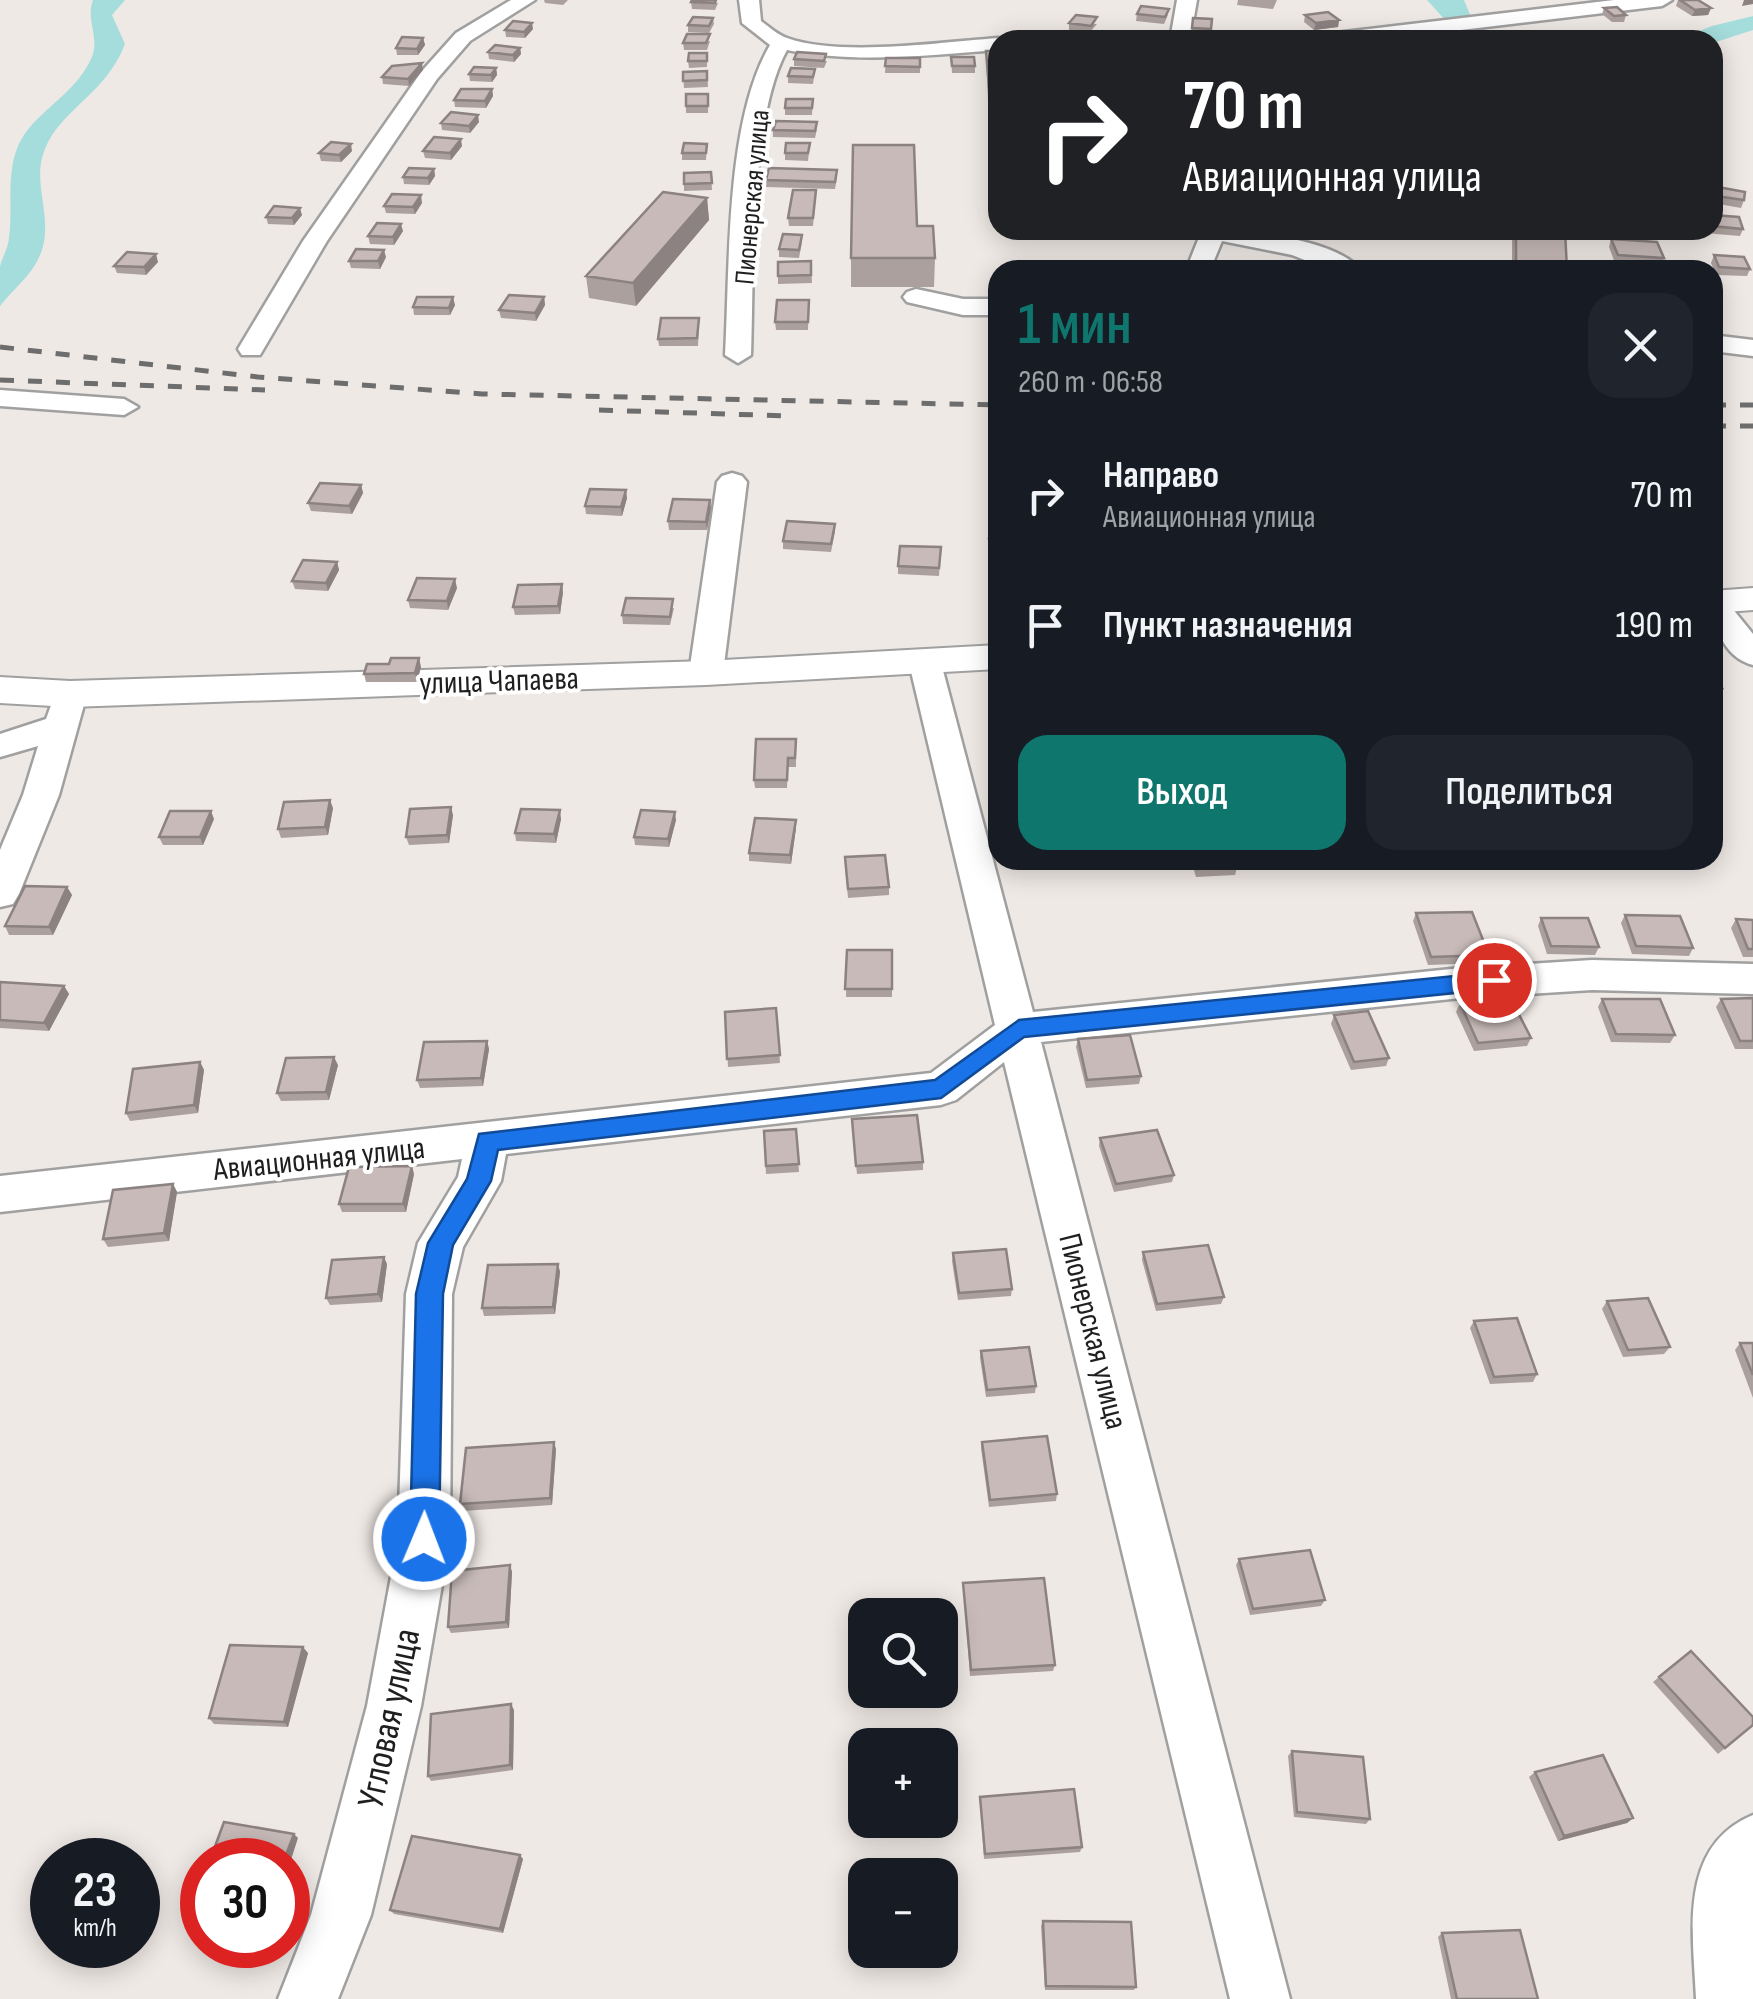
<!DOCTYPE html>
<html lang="ru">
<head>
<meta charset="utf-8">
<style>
	body { margin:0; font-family:"Sofia Sans Condensed",sans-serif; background:#20242c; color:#f1f3f6; height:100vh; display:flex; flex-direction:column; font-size:38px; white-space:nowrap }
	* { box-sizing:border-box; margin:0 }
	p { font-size:32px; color:#9ea1a6 }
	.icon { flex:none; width:55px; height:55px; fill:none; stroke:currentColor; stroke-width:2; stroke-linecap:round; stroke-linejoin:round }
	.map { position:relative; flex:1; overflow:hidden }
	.panel { position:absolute; left:988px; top:260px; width:735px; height:610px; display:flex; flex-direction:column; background:#171b24; border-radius:30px; box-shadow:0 5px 25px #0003 }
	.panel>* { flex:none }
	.top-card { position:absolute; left:988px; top:30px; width:735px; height:210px; border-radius:30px; box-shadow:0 5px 25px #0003; background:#202124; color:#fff; overflow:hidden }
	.tools { position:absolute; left:848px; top:1598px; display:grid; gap:20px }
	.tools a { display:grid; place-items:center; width:110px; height:110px; border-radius:20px; background:#171b24; box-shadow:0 5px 25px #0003; font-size:50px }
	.speed { position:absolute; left:30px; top:1838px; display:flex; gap:20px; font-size:50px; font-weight:700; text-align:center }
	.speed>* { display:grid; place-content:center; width:130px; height:130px; border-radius:50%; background:#171b24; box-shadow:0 5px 25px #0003; line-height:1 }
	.speed small { font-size:25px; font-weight:400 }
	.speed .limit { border:15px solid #d22; background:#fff; color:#111 }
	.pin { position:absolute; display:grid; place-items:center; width:85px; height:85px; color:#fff; margin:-42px; border:5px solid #fff; border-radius:50%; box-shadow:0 2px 10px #0007 }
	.me { position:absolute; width:110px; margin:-55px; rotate:1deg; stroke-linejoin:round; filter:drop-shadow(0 0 8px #0008) }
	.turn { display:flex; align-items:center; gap:35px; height:210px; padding:0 30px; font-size:45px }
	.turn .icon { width:130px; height:130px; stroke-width:2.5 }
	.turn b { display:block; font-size:70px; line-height:85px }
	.round { display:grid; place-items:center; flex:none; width:105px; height:105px; border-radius:30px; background:#20242c }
	.summary { display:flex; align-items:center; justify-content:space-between; height:170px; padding:0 30px }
	h1 { font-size:60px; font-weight:600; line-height:75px; color:#0f766e }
	.action { display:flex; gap:20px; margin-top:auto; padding:20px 30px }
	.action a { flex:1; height:115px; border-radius:30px; background:#0f766e; color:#fff; font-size:40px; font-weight:600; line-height:115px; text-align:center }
	.action a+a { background:#20242c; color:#f1f3f6 }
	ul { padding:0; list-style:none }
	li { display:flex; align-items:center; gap:30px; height:130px; padding:0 30px }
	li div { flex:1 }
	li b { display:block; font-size:38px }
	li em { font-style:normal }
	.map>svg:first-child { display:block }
</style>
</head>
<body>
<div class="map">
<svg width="1753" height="1999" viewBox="0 0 1753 1999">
	<rect width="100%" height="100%" fill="#efe9e5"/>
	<path fill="#a5dddc" d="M93 0H125L112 15 125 44C106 94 61 109 45 149 31 181 53 216 42 250 34 274 15 287 0 306 0 293 0 279 0 267 2 257 8 249 9 238 14 201 2 159 30 127 51 103 77 89 91 59 101 38 85 21 93 0Z
		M1427 0H1464L1478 34 1474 40H1445L1446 21Z
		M1753 16V30L1713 43 1677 40 1712 26Z"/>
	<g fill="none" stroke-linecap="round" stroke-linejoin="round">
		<g stroke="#a0a0a0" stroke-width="5">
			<path id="minor" d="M511 0H535L470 41 437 79 327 241 260 355H242L238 349 303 241 422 71 456 33Z
				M739 0H759L761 21C769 27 778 35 787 38 840 57 942 42 998 38L1005 40H998V50C928 55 856 64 787 50 749 118 754 274 751 355L738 363 725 355C730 265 725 122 770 45L742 23Z
				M1177 0H1197L1190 40H1170Z
				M1614 0H1672L1662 6 1377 40H1317L1327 34Z
				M1202 230C1243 230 1333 237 1361 270H1330L1292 255 1222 241 1210 270H1186Z
				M916 289 963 299H998V315H963L907 302 903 297 907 292Z
				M1712 335 1753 340V356L1712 351Z
				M0 390 124 399 138 407 124 415 0 406Z
				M732 473 742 476 747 482 723 673 718 680 706 683 694 680 689 673 717 482 722 476Z
				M1712 595 1723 597 1753 634V665C1722 657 1712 622 1712 595Z
				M925 653 937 656 941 663 1033 1012 1461 968 1592 960 1753 964V994L1592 990 1461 998 1041 1042 1290 1999H1230L1004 1062 956 1100 941 1105 506 1154 501 1181 463 1247 452 1294 450 1539 421 1706 371 1915 338 1999H278L311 1915 367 1706 398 1539 406 1294 418 1243 458 1177 462 1159 0 1212V1176L931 1073 995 1025 909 663 913 656Z
				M70 683 82 686 87 694 59 795 19 894 13 904 0 907V850L23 795 38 746 0 757V734L46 719 58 686Z
				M1753 1815V1999H1696C1693 1932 1678 1846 1753 1815Z"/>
		</g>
		<g stroke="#a0a0a0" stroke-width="4">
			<path id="tertiary" d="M1753 588V610L1712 613V591Z
				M998 645V669L706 685 70 707 0 703V677L70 681 706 661Z"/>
		</g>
		<use href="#minor" fill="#fff" fill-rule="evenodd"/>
		<use href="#tertiary" fill="#fff" fill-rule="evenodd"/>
		<path stroke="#6d6d6d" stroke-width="5" stroke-dasharray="14 14" stroke-linecap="butt" d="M0 347 258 377 482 394 998 405
			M0 380 265 390
			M1712 405H1753
			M599 410 789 416
			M1712 426H1753"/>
	</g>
	<path fill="#aba09e" d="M544 0H568L563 5 545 3Z
		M1238 0H1277L1273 9 1237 5Z
		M1678 0H1698L1711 8 1708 15 1692 16 1676 6Z
		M691 2 718 3 715 10 692 9Z
		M1604 8 1626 15 1624 22H1612L1602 14Z
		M1137 14 1168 15 1164 24 1136 21Z
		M1305 15 1339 20 1338 27 1314 30 1304 22Z
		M713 18 714 24 709 33 688 32V25Z
		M1193 18 1212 19 1210 35 1191 34Z
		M1069 23 1097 24 1090 32 1069 30Z
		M533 29 525 38 506 37 505 30Z
		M423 38 425 45 418 55H397L396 48Z
		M710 41 707 50H684L683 43Z
		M520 48 521 54 514 62 489 59 488 52Z
		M986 51H998V102L988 101Z
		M707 53V67L689 68 688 61Z
		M951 57 975 66V73H952Z
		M886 58H920V73H885Z
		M794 59 827 61 824 68 794 66Z
		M496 68 497 75 492 82 470 81 469 74Z
		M815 69 813 84 788 83V76Z
		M423 70 409 86 383 84 382 77Z
		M707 71 708 87 684 88 683 72Z
		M492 89 493 96 486 108 455 107 454 100Z
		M708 94V113H686V106Z
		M813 99 812 115H785V108Z
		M479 122 470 133 442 130 441 123Z
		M817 129 815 138 773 137V130Z
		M810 143 808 161 785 160V153Z
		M707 144 706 160H682V153Z
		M462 146 451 160 425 158 423 151Z
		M352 151 341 162 321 161 319 153Z
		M434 169 435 176 429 185 404 184 403 177Z
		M711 172 712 190 684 191V173Z
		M837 177 835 189 766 187V180Z
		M1718 187 1744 200 1741 208 1713 203Z
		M816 190 813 226H789L788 218Z
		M707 198 709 220 636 306 589 298 586 276Z
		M422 203 415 214 386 213 384 206Z
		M302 215 294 225 268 224 266 217Z
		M1712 215 1743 229 1740 236 1704 233 1703 230H1712Z
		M917 226 935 258 934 287H851V258Z
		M1021 230H1054L1052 234Z
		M1134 230H1169L1166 235Z
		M1278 230H1319L1317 236Z
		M1512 230H1565L1567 270H1512Z
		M403 231 394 245 370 244 368 236Z
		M802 235V242L799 258 779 257V249Z
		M1611 239 1664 258 1662 265 1615 263 1609 247Z
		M1714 255 1750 269 1747 276 1716 275 1711 263Z
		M386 257 380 269 351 268 349 261Z
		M811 261 812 283 778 284V262Z
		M158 262 146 275 117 273 114 266Z
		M544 297 545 305 536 321 501 318 499 310Z
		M809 300 808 330H776L775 322Z
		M455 305 450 315H414L413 307Z
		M699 325 698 346H659L658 339Z
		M361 485 363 493 352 514 311 511 308 503Z
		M627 498 622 516 586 514 585 506Z
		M711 508 707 530H669L668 521Z
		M835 524V532L831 552 783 549V541Z
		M989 539H998V569H993L988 548Z
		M941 547 939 576 898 574V566Z
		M337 562 339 570 328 591 295 589 292 581Z
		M457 588 448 610 410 608 408 600Z
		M563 592 560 614 515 615 513 607Z
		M674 608 670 625 623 624 622 615Z
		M389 664 421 667 417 682H366L364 674Z
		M1712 672 1722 688 1718 696H1712Z
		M796 739V767H788L787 788H755L754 780Z
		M333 808 328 835 281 838 278 829Z
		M453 815 449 843 409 845 406 837Z
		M214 819 203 845H163L159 837Z
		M561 819 556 843 516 841 515 833Z
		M676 820 669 847 635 845 634 837Z
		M796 820V828L791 864 749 861V853Z
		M1191 860H1235L1237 867 1235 875 1196 877Z
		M845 866 889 887V895L848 898Z
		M67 887 72 895 53 935H9L5 926Z
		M1416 913 1489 955 1485 963 1428 965 1413 921Z
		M1625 915 1693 948 1689 956 1632 954 1621 923Z
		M1541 918 1599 947 1595 955 1547 954 1538 926Z
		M1736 919 1753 920V957H1743L1731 928Z
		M847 950H892V997H846Z
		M0 982 64 986 69 994 49 1031 0 1028Z
		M1753 998V1049H1735L1716 1007 1721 999Z
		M1602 999 1675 1035 1670 1043 1611 1042 1598 1007Z
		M1460 1003 1531 1038 1527 1046 1474 1051 1456 1012Z
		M776 1008 780 1063 728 1067 725 1012Z
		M1334 1015 1389 1058 1386 1066 1351 1070 1331 1024Z
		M1078 1039 1141 1076 1139 1084 1086 1088 1076 1047Z
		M487 1041 489 1049 483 1086 420 1088 417 1080Z
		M200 1062 204 1070 198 1113 130 1121 126 1113Z
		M338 1065 329 1100 281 1101 277 1093Z
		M852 1127 923 1162V1170L857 1174Z
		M796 1129 799 1172 766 1174 764 1131Z
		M1100 1138 1174 1175 1172 1182 1114 1192 1099 1146Z
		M414 1174 406 1212H342L339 1204Z
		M173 1184 177 1192 169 1241 108 1247 103 1239Z
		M1143 1252 1224 1297 1221 1304 1156 1311 1142 1260Z
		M953 1253 1012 1289 1011 1296 958 1300 952 1261Z
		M387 1264 382 1302 330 1305 326 1298Z
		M558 1264 560 1272 555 1314 484 1316 482 1308Z
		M1607 1301 1670 1347 1664 1354 1623 1357 1602 1309Z
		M1474 1321 1537 1374 1533 1382 1490 1384 1470 1328Z
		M1740 1343H1753V1398L1735 1350Z
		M981 1351 1036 1386 1035 1393 986 1397 980 1358Z
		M982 1442 1057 1494 1056 1501 989 1507 981 1448Z
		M556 1449 552 1505 463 1511 460 1504Z
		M1239 1559 1325 1600 1321 1606 1250 1615 1236 1565Z
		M510 1565 512 1572 509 1628 451 1633 448 1627Z
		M963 1583 1055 1665 1053 1671 970 1676Z
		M308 1653 288 1727 214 1724 209 1718Z
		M1659 1677 1753 1725 1718 1754 1653 1682Z
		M514 1710 513 1770 431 1781 428 1776Z
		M1292 1751 1370 1819 1366 1824 1294 1817 1288 1756Z
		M1535 1772 1633 1818 1627 1823 1558 1841 1529 1777Z
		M980 1797 1082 1847 1080 1852 984 1859Z
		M523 1859 503 1933 394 1914 390 1910Z
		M1043 1921 1136 1987 1134 1990H1045L1041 1926Z
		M1442 1933 1538 1999H1451L1438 1937Z"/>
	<path fill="#8b8281" d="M1744 0H1753V4L1742 6Z
		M1711 8 1708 15 1692 16 1695 10Z
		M1339 20 1338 27 1314 30 1316 23Z
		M532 23 533 29 525 38 524 32Z
		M423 38 425 45 418 55 417 49Z
		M520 48 521 54 514 62 513 55Z
		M422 63 423 70 409 86 408 79Z
		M496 68 497 75 492 82 491 75Z
		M492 89 493 96 486 108 485 101Z
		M478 115 479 122 470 133 469 126Z
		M461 139 462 146 451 160 450 153Z
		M351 144 352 151 341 162 339 155Z
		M434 169 435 176 429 185 428 178Z
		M421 195 422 203 415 214 413 207Z
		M707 198 709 220 636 306 633 283Z
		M300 208 302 215 294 225 292 218Z
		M401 224 403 231 394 245 393 237Z
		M384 250 386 257 380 269 378 261Z
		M156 254 158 262 146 275 144 267Z
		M453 297 455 305 450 315 449 308Z
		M544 297 545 305 536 321 535 313Z
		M361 485 363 493 352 514 349 506Z
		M626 490 627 498 622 516 621 507Z
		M710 500 711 508 707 530 706 522Z
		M337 562 339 570 328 591 326 583Z
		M455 579 457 588 448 610 447 601Z
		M562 584 563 592 560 614 558 606Z
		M419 658 421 667 417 682 415 673Z
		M330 800 333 808 328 835 325 827Z
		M451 807 453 815 449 843 447 835Z
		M560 810 561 819 556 843 554 834Z
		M211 811 214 819 203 845 200 837Z
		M675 812 676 820 669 847 668 839Z
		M796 820V828L791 864 790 855Z
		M67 887 72 895 53 935 49 927Z
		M64 986 69 994 49 1031 44 1023Z
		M487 1041 489 1049 483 1086 481 1078Z
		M334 1057 338 1065 329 1100 326 1092Z
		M200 1062 204 1070 198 1113 194 1105Z
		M412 1166 414 1174 406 1212 403 1204Z
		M173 1184 177 1192 169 1241 164 1233Z
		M384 1257 387 1264 382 1302 378 1294Z
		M558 1264 560 1272 555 1314 553 1307Z
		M554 1442 556 1449 552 1505 550 1498Z
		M510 1565 512 1572 509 1628 506 1622Z
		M303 1647 308 1653 288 1727 284 1722Z
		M511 1704 514 1710 513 1770 510 1765Z
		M1633 1818 1627 1823 1558 1841 1564 1836Z
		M294 1834 298 1838 288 1869V1860H284Z
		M520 1855 523 1859 503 1933 500 1929Z"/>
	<path fill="#c7bab8" stroke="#8b8281" stroke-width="2.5" d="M692 0H716L715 3 691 2Z
		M1680 0H1698L1711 8 1695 10Z
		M1141 6 1169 9 1165 17 1137 14Z
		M1617 7 1626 15 1614 16 1604 8Z
		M1328 12 1339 20 1316 23 1305 15Z
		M1076 15 1097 17 1091 26 1069 23Z
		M693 17 713 18 709 26 688 25Z
		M1193 18 1212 19 1211 29 1192 28Z
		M513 21 532 23 524 32 505 30Z
		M687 34H710L706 43H683Z
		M402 37 423 38 417 49 396 48Z
		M495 45 520 48 513 55 488 52Z
		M986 51H998V88H989Z
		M797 52 826 54 824 61 794 59Z
		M689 53H707V61H688Z
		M951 57H974L975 66H952Z
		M886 58H920V67L885 66Z
		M422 63 408 79 382 77 392 66Z
		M474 67 496 68 491 75 469 74Z
		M791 68 815 69 813 77 788 76Z
		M707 71V80L683 81V72Z
		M461 89H492L485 101 454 100Z
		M686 94H708V106H686Z
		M786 99H813L812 108H785Z
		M451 112 478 115 469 126 441 123Z
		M776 121 817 122 815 131 773 130Z
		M434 137 461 139 450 153 423 151Z
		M331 142 351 144 339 155 319 153Z
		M684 143 707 144 706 153H682Z
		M786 143H810L808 153H785Z
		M853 145H914L917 226H933L935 258H851Z
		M409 168 434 169 428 178 403 177Z
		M769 168 837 170 835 182 766 180Z
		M711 172 712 183 684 184V173Z
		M1718 187 1745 192 1744 200 1716 196Z
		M793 190H816L813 218H788Z
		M663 192 707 198 633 283 586 276Z
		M392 194 421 195 413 207 384 206Z
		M274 206 300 208 292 218 266 217Z
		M1712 215 1739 217 1743 229 1712 226Z
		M377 223 401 224 393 237 368 236Z
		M1516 230H1565L1567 270H1516Z
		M783 234 802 235 799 250 779 249Z
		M1611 239 1657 242 1664 258 1618 255Z
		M356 249 384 250 378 261H349Z
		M127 252 156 254 144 267 114 266Z
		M1714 255 1744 257 1750 269 1719 267Z
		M811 261V275L778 276V262Z
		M509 295 544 297 535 313 499 310Z
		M417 297H453L449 308 413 307Z
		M777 300H809L808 322H775Z
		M661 318H699L697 338 658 339Z
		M320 483 361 485 349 506 308 503Z
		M590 489 626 490 621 507 585 506Z
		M673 499 710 500 706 522 668 521Z
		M787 521 835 524 831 544 783 541Z
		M989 539H998V561H994Z
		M900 546 941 547 939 568 898 566Z
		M303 560 337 562 326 583 292 581Z
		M417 578 455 579 447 601 408 600Z
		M562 584 558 606 513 607 518 585Z
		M626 598 673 599 670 617 622 615Z
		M391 658H419L415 673 364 674 367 664H389Z
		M1712 672 1722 688H1712Z
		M756 739H796L795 758H788L787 780H754Z
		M330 800 325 827 278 829 284 802Z
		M451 807 447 835 406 837 410 809Z
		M521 809 560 810 554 834 515 833Z
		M641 810 675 812 668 839 634 837Z
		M170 811H211L200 837H159Z
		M755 818 796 820 790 855 749 853Z
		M885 855 889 887 848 889 845 857Z
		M1195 860H1235L1237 867 1197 869Z
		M25 886 67 887 49 927 5 926Z
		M1472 912 1489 955 1431 957 1416 913Z
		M1625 915 1680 916 1693 948 1636 946Z
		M1541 918H1588L1599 947 1551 946Z
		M1736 919 1753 920V949H1748Z
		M847 950H892V989H845Z
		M0 982 64 986 44 1023 0 1020Z
		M1753 998V1041H1740L1721 999Z
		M1511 999 1531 1038 1478 1043 1460 1003Z
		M1602 999H1660L1675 1035 1616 1034Z
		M776 1008 780 1055 727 1059 725 1012Z
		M1368 1011 1389 1058 1354 1062 1334 1015Z
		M1130 1035 1141 1076 1087 1080 1078 1039Z
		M487 1041 481 1078 417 1080 424 1042Z
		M334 1057 326 1092 277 1093 286 1058Z
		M200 1062 194 1105 126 1113 133 1069Z
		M917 1115 923 1162 856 1166 852 1119Z
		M796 1129 799 1164 766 1166 764 1131Z
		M1157 1130 1174 1175 1116 1184 1100 1138Z
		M412 1166 403 1204H339L349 1167Z
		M173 1184 164 1233 103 1239 113 1190Z
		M1208 1245 1224 1297 1157 1304 1143 1252Z
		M1006 1249 1012 1289 959 1293 953 1253Z
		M384 1257 378 1294 326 1298 332 1260Z
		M558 1264 553 1307 482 1308 488 1265Z
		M1648 1298 1670 1347 1628 1350 1607 1301Z
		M1517 1318 1537 1374 1494 1377 1474 1321Z
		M1740 1343H1753V1375Z
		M1029 1347 1036 1386 987 1390 981 1351Z
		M1047 1436 1057 1494 990 1500 982 1442Z
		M554 1442 550 1498 460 1504 466 1448Z
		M1310 1550 1325 1600 1253 1609 1239 1559Z
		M510 1565 506 1622 448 1627 452 1571Z
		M1044 1578 1055 1665 971 1670 963 1583Z
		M230 1645 303 1647 284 1722 209 1718Z
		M1691 1651 1753 1717V1725L1725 1748 1659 1677Z
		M511 1704 510 1765 428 1776 431 1714Z
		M1292 1751 1363 1757 1370 1819 1297 1812Z
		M1603 1755 1633 1818 1564 1836 1535 1772Z
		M1074 1789 1082 1847 985 1854 980 1797Z
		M224 1822 294 1834 284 1860H210Z
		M412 1836 520 1855 500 1929 390 1910Z
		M1043 1921 1131 1922 1136 1987 1046 1986Z
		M1520 1930 1538 1999H1457L1442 1933Z"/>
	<path fill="#1a73e8" stroke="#114b97" stroke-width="2.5" d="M1494 972 1505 980 1494 989 1024 1037 941 1098 498 1150 491 1181 453 1245 443 1294 439 1539 435 1549 424 1553 414 1549 410 1539 416 1294 428 1243 467 1179 479 1134 935 1080 1019 1020Z"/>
	<g text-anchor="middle" stroke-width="8" stroke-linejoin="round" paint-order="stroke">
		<g font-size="28" fill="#1f1f1f" stroke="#fff">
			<text transform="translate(751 197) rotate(-85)" y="10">Пионерская улица</text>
		</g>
		<g font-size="32" fill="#1f1f1f" stroke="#fff">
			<text transform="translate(499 680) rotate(-2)" y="11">улица Чапаева</text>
			<text transform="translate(319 1158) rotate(-6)" y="11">Авиационная улица</text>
			<text transform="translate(1094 1331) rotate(76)" y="11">Пионерская улица</text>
		</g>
		<g font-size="38" fill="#1f1f1f" stroke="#fff">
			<text transform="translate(388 1718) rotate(-78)" y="13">Угловая улица</text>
		</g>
	</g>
</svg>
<div class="tools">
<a><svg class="icon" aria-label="search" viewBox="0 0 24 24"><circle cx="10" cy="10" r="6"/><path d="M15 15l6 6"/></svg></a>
<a>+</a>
<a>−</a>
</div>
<div class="speed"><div>23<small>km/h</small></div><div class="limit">30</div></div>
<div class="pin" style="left:1494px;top:980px;background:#d93025"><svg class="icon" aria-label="arrive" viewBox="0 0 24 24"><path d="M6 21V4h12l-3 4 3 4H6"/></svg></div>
<svg class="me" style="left:424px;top:1539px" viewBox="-20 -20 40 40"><circle r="17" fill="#1a73e8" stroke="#fff" stroke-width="3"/><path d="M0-11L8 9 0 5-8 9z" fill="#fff"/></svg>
<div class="top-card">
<div class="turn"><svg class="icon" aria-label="right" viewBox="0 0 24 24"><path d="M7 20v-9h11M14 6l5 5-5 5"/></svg><div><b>70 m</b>Авиационная улица</div></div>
</div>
<section class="panel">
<div class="summary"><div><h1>1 мин</h1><p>260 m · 06:58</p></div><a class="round"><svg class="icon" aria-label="close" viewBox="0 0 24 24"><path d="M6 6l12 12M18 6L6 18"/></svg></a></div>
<ul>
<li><svg class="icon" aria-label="right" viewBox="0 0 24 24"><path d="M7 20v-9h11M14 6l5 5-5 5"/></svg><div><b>Направо</b><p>Авиационная улица</p></div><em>70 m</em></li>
<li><svg class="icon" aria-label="arrive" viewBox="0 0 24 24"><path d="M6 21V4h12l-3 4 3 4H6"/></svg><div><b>Пункт назначения</b></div><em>190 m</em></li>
</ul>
<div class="action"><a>Выход</a><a>Поделиться</a></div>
</section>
</div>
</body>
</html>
